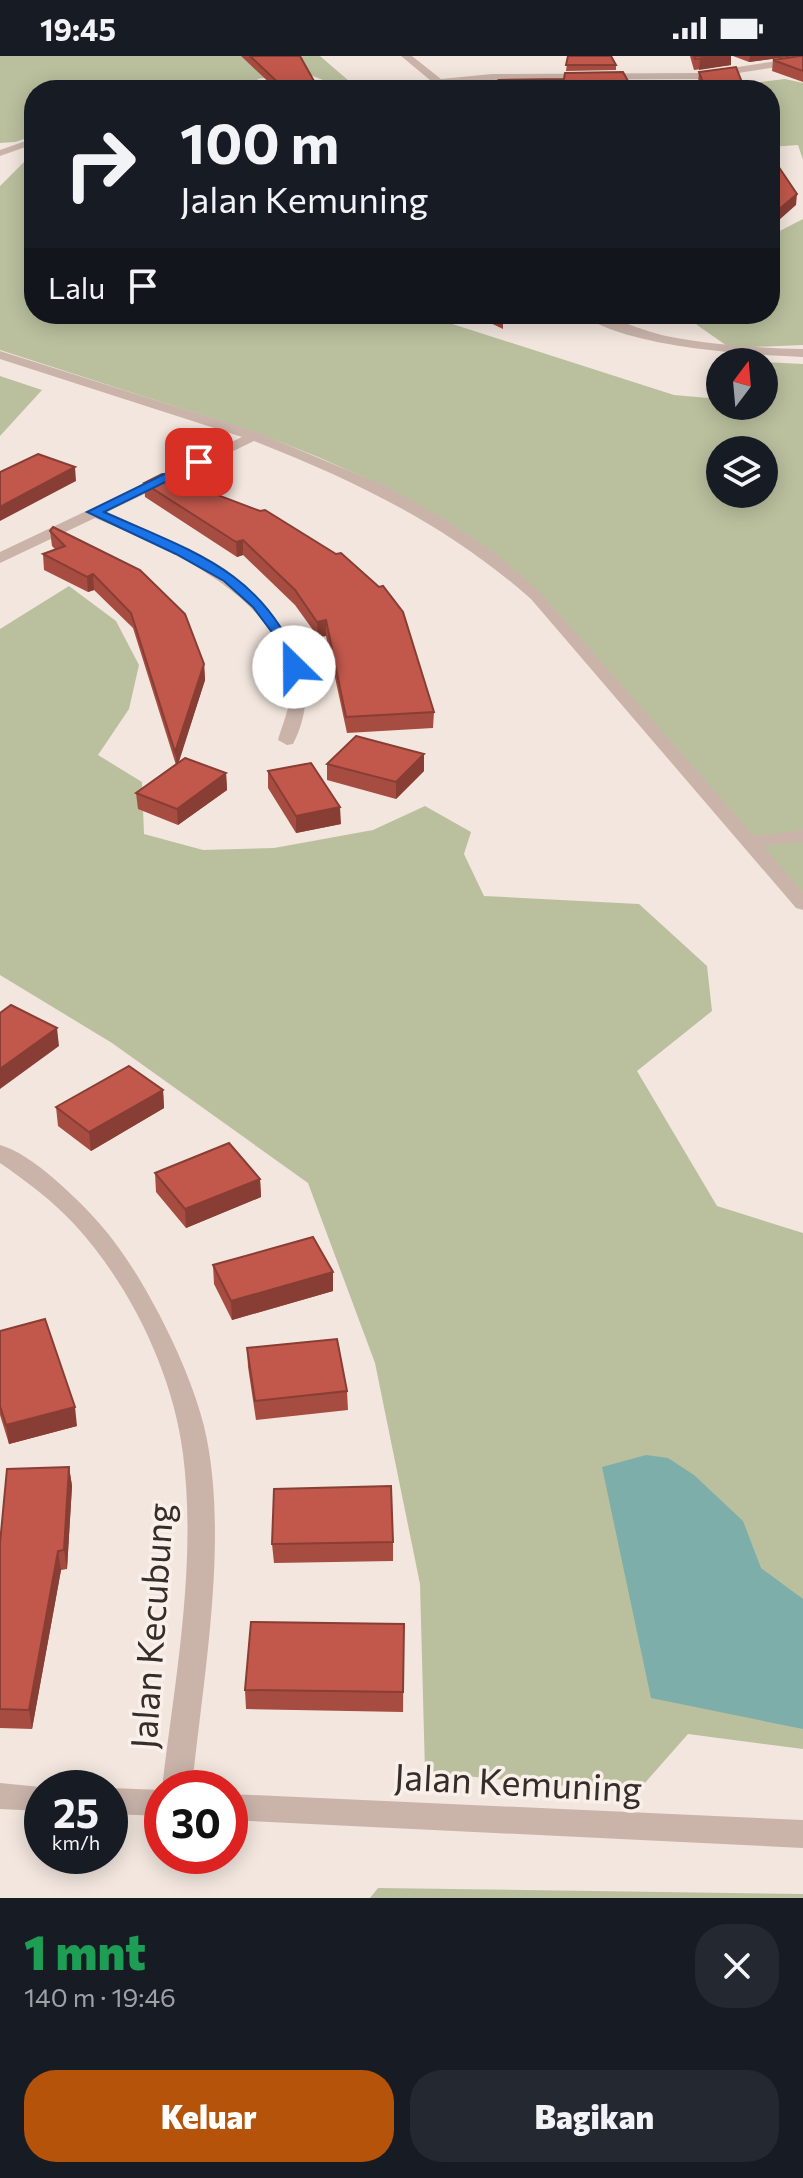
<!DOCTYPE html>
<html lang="id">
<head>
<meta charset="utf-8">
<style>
	body { margin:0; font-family:Commissioner,sans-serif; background:#242831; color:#f1f3f6; height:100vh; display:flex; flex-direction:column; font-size:30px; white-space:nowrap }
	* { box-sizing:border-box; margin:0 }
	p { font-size:26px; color:#9ea1a6 }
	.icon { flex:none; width:44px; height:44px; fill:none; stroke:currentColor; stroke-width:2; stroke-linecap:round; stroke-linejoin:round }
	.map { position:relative; height:1842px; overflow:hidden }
	.panel { display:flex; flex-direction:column; background:#171b24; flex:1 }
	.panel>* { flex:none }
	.top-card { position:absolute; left:24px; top:24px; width:756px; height:244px; border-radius:32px; box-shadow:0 4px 20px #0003; background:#171b24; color:#f1f3f6; overflow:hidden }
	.needle { width:52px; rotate:16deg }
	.tools { position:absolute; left:706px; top:292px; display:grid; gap:16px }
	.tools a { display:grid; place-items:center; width:72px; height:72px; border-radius:50%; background:#171b24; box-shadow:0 4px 20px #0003; font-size:40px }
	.speed { position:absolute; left:24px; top:1714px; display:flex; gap:16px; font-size:40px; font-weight:700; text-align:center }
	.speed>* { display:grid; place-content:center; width:104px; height:104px; border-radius:50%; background:#171b24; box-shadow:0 4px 20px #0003; line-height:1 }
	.speed small { font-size:20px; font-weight:400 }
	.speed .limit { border:12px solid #d22; background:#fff; color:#111 }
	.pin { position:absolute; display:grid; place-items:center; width:68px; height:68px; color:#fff; margin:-34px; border-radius:16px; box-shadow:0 4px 12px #0006 }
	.me { position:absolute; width:88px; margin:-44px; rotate:337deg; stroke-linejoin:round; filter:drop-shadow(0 0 6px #0008) }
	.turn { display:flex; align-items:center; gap:28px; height:168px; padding:0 24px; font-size:36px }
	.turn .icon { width:104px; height:104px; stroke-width:2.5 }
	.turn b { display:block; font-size:56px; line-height:68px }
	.then { display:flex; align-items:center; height:76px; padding:0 24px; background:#0003; gap:16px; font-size:30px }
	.round { display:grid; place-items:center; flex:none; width:84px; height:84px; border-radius:32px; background:#242831 }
	.head { display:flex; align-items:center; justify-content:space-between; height:136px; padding:0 24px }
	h1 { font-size:48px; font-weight:800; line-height:60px; color:#1e9e55 }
	.button { display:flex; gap:16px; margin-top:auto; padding:16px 24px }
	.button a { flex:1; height:92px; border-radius:32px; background:#b45309; color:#fff; font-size:32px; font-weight:800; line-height:92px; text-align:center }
	.button a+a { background:#242831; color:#f1f3f6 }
	.status { display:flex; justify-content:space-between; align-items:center; height:56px; padding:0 40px; background:#171b24; direction:ltr }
	.status svg { height:22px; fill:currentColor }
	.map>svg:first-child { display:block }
</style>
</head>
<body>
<div class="status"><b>19:45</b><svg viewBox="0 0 49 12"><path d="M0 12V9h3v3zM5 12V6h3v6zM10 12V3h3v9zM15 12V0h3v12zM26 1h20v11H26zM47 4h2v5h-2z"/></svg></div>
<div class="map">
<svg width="803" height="1842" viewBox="0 0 803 1842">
	<rect width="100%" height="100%" fill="#f2e6de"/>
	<path fill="#bac09e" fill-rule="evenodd" d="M0 0H320L349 25 328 26 303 16 257 23 274 34H221L206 28 139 34H34V80L15 86 0 87Z
		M785 23 803 27V104L798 89 770 91V34H755L760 26Z
		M34 96V258H447L443 265 674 339 720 343V350H764V306L803 308V842L495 500 381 429 318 401 260 378 0 294V130ZM720 394H764V438H720Z
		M803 163V289L730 292 697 269 693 258H770V180Z
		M0 320 42 334 0 380Z
		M69 530 116 565 139 609 129 653 98 699 142 726 144 778 203 794 274 792 373 774 425 750 471 776 464 798 484 840 639 848 707 910 712 955 637 1015 717 1150 803 1177V1693L688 1678 636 1737 425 1716 420 1528 375 1307 308 1127 112 987 0 919V573Z
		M378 1832 803 1838V1842H370Z"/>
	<path fill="#7daeaa" d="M646 1399 668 1402 694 1419 743 1465 761 1512 803 1543V1673L651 1642 602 1411Z"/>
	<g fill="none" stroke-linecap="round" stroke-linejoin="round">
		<path fill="#cab4aa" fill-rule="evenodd" d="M401 0H412L441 23 492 18 699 17 803 1V7L699 23 492 24 447 28 443 33 437 30 360 34 430 24Z
			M34 82V88L0 100V94Z
			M582 258C610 258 638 274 666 280 711 289 757 292 803 293V301C749 299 623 291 582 258Z
			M0 295 259 377 383 429 441 461 495 497 541 537 754 780 803 774V786L763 790 803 836V854L796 852 531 543C447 469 358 426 254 385L107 456C181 489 255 518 294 594 310 623 309 658 293 688L287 689 278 684C282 669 290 653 290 636 289 542 167 493 95 462L0 507V496L242 381 0 303Z
			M0 1089C31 1097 78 1143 99 1167 123 1194 142 1226 159 1258 177 1293 194 1331 204 1370 230 1479 203 1621 192 1732H162C175 1623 197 1508 183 1398 173 1317 130 1229 75 1169 53 1145 26 1125 0 1107Z
			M0 1727 51 1732H42V1755L0 1753Z
			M110 1732 162 1734V1760L110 1758Z
			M230 1738 803 1764V1792L230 1764Z"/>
	</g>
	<path fill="#a74c40" d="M241 0H300L319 34H277Z
		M568 0 616 9V14L566 15Z
		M690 0H731V9L694 14Z
		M733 0H795L749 6Z
		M803 0V26L772 15 773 4Z
		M699 16 745 34H701L698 26Z
		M499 24 633 34H499Z
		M472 258H502L503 262V273Z
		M144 427 260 455 434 656 433 672 347 677 326 580 318 581 295 549 243 499 237 501 145 441Z
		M50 475 204 608 205 624 178 707 226 717 227 734 178 769 138 753 136 737 176 709 133 572 94 534 88 536 44 514 43 498 55 493 52 490Z
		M327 708 424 715 396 743 327 724Z
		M268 715 341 768 296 777 268 732Z
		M163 1034 164 1052 91 1095 58 1070 56 1051Z
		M155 1117 260 1123 261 1141 186 1172 156 1136Z
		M213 1209 333 1235 232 1264 214 1228Z
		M0 1275 77 1370 9 1388 0 1359Z
		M247 1292 347 1335 348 1354 256 1364 248 1311Z
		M69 1411 72 1430 67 1513 61 1514 32 1673 0 1672V1487Z
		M393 1486V1505L274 1507 272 1488Z
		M404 1568 403 1656 246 1653 245 1634Z"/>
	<path fill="#883e34" d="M721 0H731V9L699 14 700 3Z
		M750 0H795L749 6Z
		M797 138 796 149 770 172V161Z
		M75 411 76 425 0 465V451Z
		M243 484V499L237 501 236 486Z
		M93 518 94 534 88 536 87 521Z
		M326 564V580L318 581 317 566Z
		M204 608 205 624 177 712 175 696Z
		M424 698V715L396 743V726Z
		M226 717 227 734 178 769 177 753Z
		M340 751 341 768 296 777V760Z
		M57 972 59 990 0 1033V1013Z
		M163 1034 164 1052 91 1095 89 1076Z
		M260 1123 261 1141 186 1172 185 1153Z
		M333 1216V1235L232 1264 231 1245Z
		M75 1351 77 1370 9 1388 6 1369Z
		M69 1411 72 1430 67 1513 64 1494Z
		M58 1495 61 1514 32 1673 29 1654Z"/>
	<path fill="#c2584b" stroke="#883e34" stroke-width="2" d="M250 0H300L319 34H286Z
		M568 0H611L616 9H566Z
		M694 0H721L695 3Z
		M803 0V15L773 4 800 0Z
		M736 11 745 34H706L699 16Z
		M623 16 633 34H505L499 24 564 23 565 17Z
		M400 26H404L412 34H402Z
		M770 98 797 138 770 161Z
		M38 398 75 411 0 451V416Z
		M162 418 260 455 265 454 336 498 341 497 379 531 383 530 403 556 434 656 346 661 326 564 317 566 295 534 243 484 236 486 144 427Z
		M53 471 140 514 185 558 204 608 175 696 131 557 93 518 87 521 43 498 65 490 50 475Z
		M356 680 424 698 396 726 327 708Z
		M185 702 226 717 177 753 136 737Z
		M311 707 340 751 296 760 268 715Z
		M11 949 57 972 0 1013V957Z
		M129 1010 163 1034 89 1076 56 1051Z
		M229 1087 260 1123 185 1153 155 1117Z
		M313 1181 333 1216 231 1245 213 1209Z
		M45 1263 75 1351 6 1369 0 1350V1275Z
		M337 1283 347 1335 255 1345 247 1292Z
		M69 1411 64 1494 58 1495 29 1654 0 1653V1487L7 1413Z
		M391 1430 393 1486 272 1488 274 1433Z
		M251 1566 404 1568 403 1636 245 1634Z"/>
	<path fill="#1a73e8" stroke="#114b97" stroke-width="2" d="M195 403 206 406 104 456C193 496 262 514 301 611L299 614H289L274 579 253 551 224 525 176 498 87 456Z"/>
	<g text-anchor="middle" stroke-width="7" stroke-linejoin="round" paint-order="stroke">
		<g font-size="36" fill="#372c29" stroke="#f9f0ea">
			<text transform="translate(152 1570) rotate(-86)" y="13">Jalan Kecubung</text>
			<text transform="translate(518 1727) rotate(3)" y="13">Jalan Kemuning</text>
		</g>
	</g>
</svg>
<div class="tools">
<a><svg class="needle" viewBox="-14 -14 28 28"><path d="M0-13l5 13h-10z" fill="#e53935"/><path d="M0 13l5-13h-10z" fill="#9ea1a6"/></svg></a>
<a><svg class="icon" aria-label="layers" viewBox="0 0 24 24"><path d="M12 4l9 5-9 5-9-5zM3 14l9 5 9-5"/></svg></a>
</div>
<div class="speed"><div>25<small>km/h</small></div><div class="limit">30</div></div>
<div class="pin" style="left:199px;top:406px;background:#d93025"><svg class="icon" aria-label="arrive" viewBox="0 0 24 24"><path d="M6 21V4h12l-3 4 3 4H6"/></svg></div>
<svg class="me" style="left:294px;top:611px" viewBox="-20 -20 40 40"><circle r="19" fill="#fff"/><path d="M0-13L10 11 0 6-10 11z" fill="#1a73e8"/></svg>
<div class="top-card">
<div class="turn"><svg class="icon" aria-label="right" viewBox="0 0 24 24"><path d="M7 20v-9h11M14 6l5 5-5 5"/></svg><div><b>100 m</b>Jalan Kemuning</div></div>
<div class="then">Lalu<svg class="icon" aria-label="arrive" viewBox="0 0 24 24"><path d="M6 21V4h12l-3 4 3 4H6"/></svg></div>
</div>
</div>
<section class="panel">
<div class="head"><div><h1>1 mnt</h1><p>140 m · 19:46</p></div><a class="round"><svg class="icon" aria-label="close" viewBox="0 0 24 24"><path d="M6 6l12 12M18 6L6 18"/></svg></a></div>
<div class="button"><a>Keluar</a><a>Bagikan</a></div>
</section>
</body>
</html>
